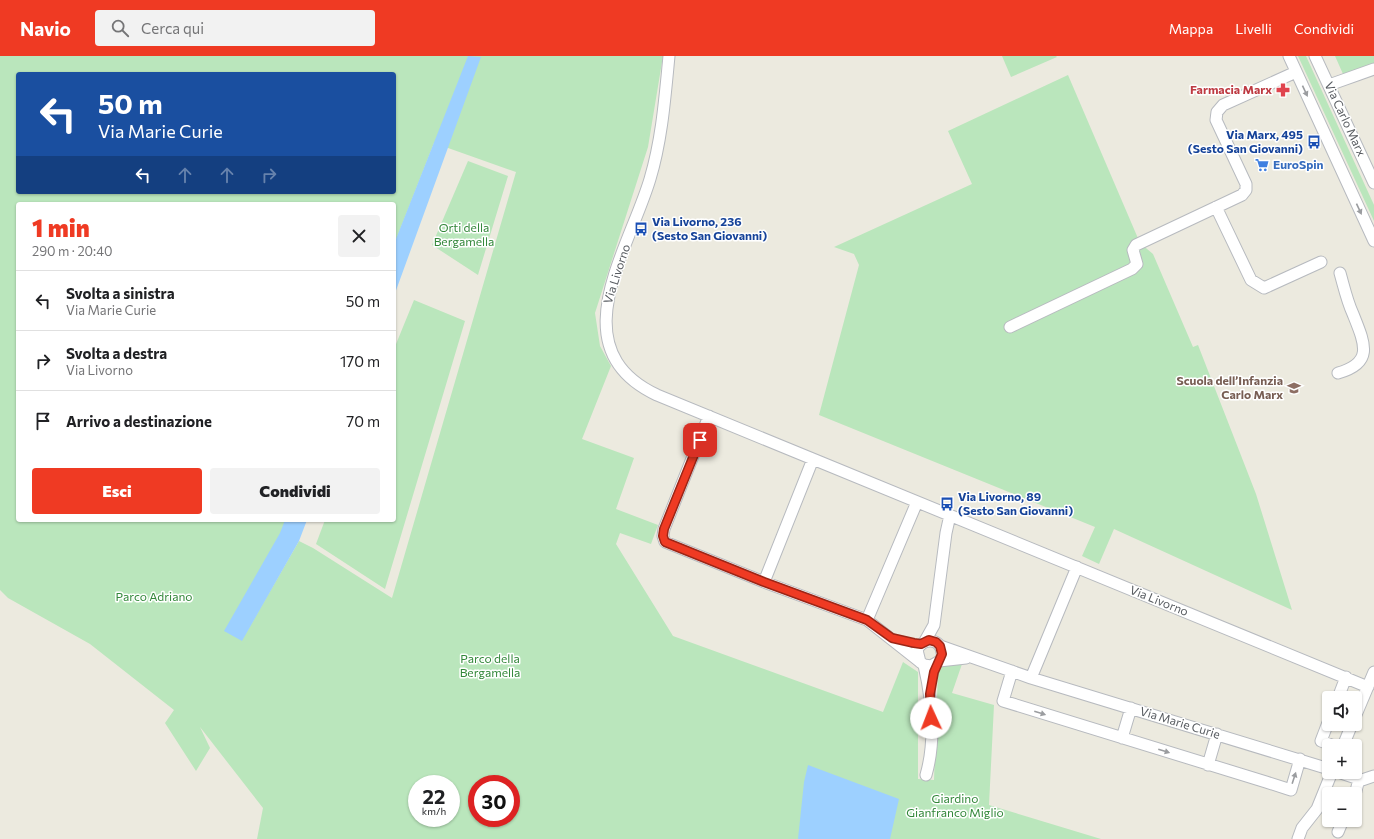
<!DOCTYPE html>
<html lang="it">
<head>
<meta charset="utf-8">
<style>
	body { margin:0; font-family:Commissioner,sans-serif; background:#f2f2f2; color:#202124; height:100vh; display:flex; flex-direction:column; font-size:15px; white-space:nowrap }
	* { box-sizing:border-box; margin:0 }
	p { font-size:13px; color:#757577 }
	.icon { flex:none; width:22px; height:22px; fill:none; stroke:currentColor; stroke-width:2; stroke-linecap:round; stroke-linejoin:round }
	.map { position:relative; flex:1; overflow:hidden }
	.details { position:absolute; left:16px; top:146px; width:380px; height:320px; display:flex; flex-direction:column; background:#fff; border-radius:4px; box-shadow:0 1px 3px #0004 }
	.details>* { flex:none }
	.hud { position:absolute; left:16px; top:16px; width:380px; height:122px; border-radius:4px; box-shadow:0 1px 3px #0004; background:#1a4fa0; color:#fff; overflow:hidden }
	.controls { position:absolute; left:1322px; top:635px; display:grid; gap:8px }
	.controls a { display:grid; place-items:center; width:40px; height:40px; border-radius:4px; background:#fff; box-shadow:0 1px 3px #0004; font-size:20px }
	.speed { position:absolute; left:408px; top:719px; display:flex; gap:8px; font-size:20px; font-weight:700; text-align:center }
	.speed>* { display:grid; place-content:center; width:52px; height:52px; border-radius:50%; background:#fff; box-shadow:0 1px 3px #0004; line-height:1 }
	.speed small { font-size:10px; font-weight:400 }
	.speed .limit { border:6px solid #d22; background:#fff; color:#111 }
	.pin { position:absolute; display:grid; place-items:center; width:34px; height:34px; color:#fff; margin:-17px; border-radius:8px; box-shadow:0 2px 6px #0006 }
	.me { position:absolute; width:44px; margin:-22px; rotate:358deg; stroke-linejoin:round; filter:drop-shadow(0 0 3px #0008) }
	.turn { display:flex; align-items:center; gap:14px; height:84px; padding:0 16px; font-size:18px }
	.turn .icon { width:52px; height:52px; stroke-width:2.5 }
	.turn b { display:block; font-size:28px; line-height:34px }
	.lanes { display:flex; align-items:center; height:38px; padding:0 16px; background:#0003; justify-content:center; gap:20px; direction:ltr }
	.lanes .off { opacity:.35 }
	.round { display:grid; place-items:center; flex:none; width:42px; height:42px; border-radius:4px; background:#f2f2f2 }
	.headline { display:flex; align-items:center; justify-content:space-between; height:68px; padding:0 16px }
	h1 { font-size:24px; font-weight:800; line-height:30px; color:#ef3a23 }
	.cta { display:flex; gap:8px; margin-top:auto; padding:8px 16px }
	.cta a { flex:1; height:46px; border-radius:4px; background:#ef3a23; color:#fff; font-size:16px; font-weight:800; line-height:46px; text-align:center }
	.cta a+a { background:#f2f2f2; color:#202124 }
	ul { padding:0; list-style:none }
	li { display:flex; align-items:center; gap:12px; height:60px; padding:0 16px; border-top:1px solid #e0e0e0 }
	li div { flex:1 }
	li b { display:block; font-size:15px }
	li em { font-style:normal }
	header { display:flex; align-items:center; gap:24px; box-sizing:border-box; height:56px; padding:0 20px; background:#ef3a23; color:#fff }
	header strong { font-size:19px }
	nav { display:flex; gap:22px; margin-inline-start:auto; font-size:14px }
	.search { width:280px; height:36px; background:#f2f2f2; display:flex; align-items:center; gap:10px; box-sizing:border-box; padding:0 14px; border-radius:4px; color:#757577; font-size:15px }
	.map>svg:first-child { display:block }
</style>
</head>
<body>
<header>
<strong>Navio</strong>
<div class="search"><svg class="icon" aria-label="search" viewBox="0 0 24 24"><circle cx="10" cy="10" r="6"/><path d="M15 15l6 6"/></svg>Cerca qui</div>
<nav><a>Mappa</a><a>Livelli</a><a>Condividi</a></nav>
</header>
<div class="map">
<svg width="1374" height="783" viewBox="0 0 1374 783">
	<rect width="100%" height="100%" fill="#eceadf"/>
	<path fill="#bae6bc" fill-rule="evenodd" d="M0 0H663L648 91 595 257 600 290 611 310 582 383 634 402 616 453 658 469 651 488 620 477 616 488 673 580 883 656 903 606 918 616V723L934 724 938 615 943 609 962 608 952 637 994 649 989 749 1101 783H257L263 752 200 671 210 692 196 715 165 667 174 654 90 588 8 542 0 534ZM18 18H394V136H18ZM434 87 516 116 392 542 313 492 299 485 246 577 286 464H18V148H394V189ZM417 728H451V762H417ZM477 728H511V762H477Z
		M1002 0H1056L1057 1 1011 21Z
		M1298 0H1306L1374 149V165Z
		M1335 0H1374V7L1343 18Z
		M1068 19 1140 187 1153 198 1193 291 1198 289 1256 438 1292 554 1114 473 1099 508 1082 500 1095 471 819 359 859 209 854 198 834 191 972 128 948 75Z
		M468 105 508 120 478 219 432 189Z
		M414 244 465 265 385 533 316 488 325 464H394V293Z"/>
	<path fill="#9dd0ff" d="M468 0 481 1 394 240V188Z
		M285 464H307L299 485 242 585 224 575 280 477Z
		M808 709 899 743 890 783H798L804 726Z"/>
	<g fill="none" stroke-linecap="round" stroke-linejoin="round">
		<g stroke="#b7babf" stroke-width="13">
			<path id="minor" d="M669 0C665 41 662 83 650 123 629 194 559 293 657 339L1368 631
				M1289 0 1374 185
				M1315 0 1374 127
				M1329 29 1374 13
				M1216 151 1251 224 1264 232 1321 206
				M1010 271 1132 213 1137 208 1133 194 1136 189 1242 139 1246 134V128L1216 64 1217 56 1223 49 1296 16
				M1338 317C1374 307 1365 288 1353 258 1347 245 1344 231 1340 217
				M709 360 664 473 663 480 665 486 764 526 867 564 924 609 931 610 938 606
				M764 526 813 403
				M867 564 917 446
				M925 585 934 569 946 477 950 459
				M940 590 1031 622 1329 713
				M939 605 966 602
				M920 606 917 594C923 581 941 582 942 597
				M924 609C932 644 936 684 926 719
				M1012 615 1003 645 1266 726 1291 734 1300 703
				M1031 622 1077 511
				M1338 642 1346 621
				M1355 661 1374 616
				M1329 664 1321 685 1334 690
				M1122 682 1131 652
				M1343 690 1352 668
				M1208 709 1217 678
				M1338 716 1362 724 1374 720
				M1355 739 1359 723
				M1338 776 1343 764
				M1298 783 1302 772 1317 753 1332 716"/>
		</g>
		<use href="#minor" stroke="#fff" stroke-width="11"/>
	</g>
	<defs><path id="oneway-solid" d="M-6-.8H1V-3.2L6.5 0L1 3.2V.8H-6Z"/></defs>
	<g fill="#9b9da0">
		<use href="#oneway-solid" transform="translate(1305 35) rotate(65)"/>
		<use href="#oneway-solid" transform="translate(1359 153) rotate(65)"/>
		<use href="#oneway-solid" transform="translate(1040 657) rotate(17)"/>
		<use href="#oneway-solid" transform="translate(1164 695) rotate(17)"/>
		<use href="#oneway-solid" transform="translate(1294 722) rotate(-72)"/>
	</g>
	<g fill="none" stroke-linecap="round" stroke-linejoin="round">
		<g stroke="#9b2617" stroke-width="10">
			<path id="route" d="M700 384 664 473 663 480 665 486 764 526 867 564 892 582 914 587 921 588 929 584 936 586 940 590 942 598 934 616 930 638 931 662"/>
		</g>
		<use href="#route" stroke="#ef3a23" stroke-width="7"/>
	</g>
	<defs>
		<g id="pharmacy-bare" transform="scale(1.08)"><path d="M-2-6h4v4h4v4h-4v4h-4v-4h-4v-4h4Z" fill="#e0444e" stroke="#fff" stroke-width="2.5" paint-order="stroke"/></g>
		<g id="bus-bare" transform="scale(1.08)"><path d="M-5-6H5V4H4V6H2V4H-2V6H-4V4H-5ZM-3.5-4V0h7V-4ZM-3.5 1.2v1.5H-2V1.2ZM2 1.2v1.5H3.5V1.2Z" fill="#1a4fb4" stroke="#fff" stroke-width="2.5" paint-order="stroke"/></g>
		<g id="supermarket-bare" transform="scale(1.08)"><path d="M-6-5.5h2.5l.6 2H6L4.5 2H-2.5L-4.4-4H-6ZM-1.5 3.2a1.3 1.3 0 1 0 .1 0ZM3 3.2a1.3 1.3 0 1 0 .1 0Z" fill="#3f7fe0" stroke="#fff" stroke-width="2.5" paint-order="stroke"/></g>
		<g id="school-bare" transform="scale(1.08)"><path d="M0-5L7-2L0 1L-7-2ZM-4 1L0 2.5L4 1V4Q0 6-4 4Z" fill="#8d6e63" stroke="#fff" stroke-width="2.5" paint-order="stroke"/></g>
	</defs>
	<g fill-rule="evenodd">
		<use href="#pharmacy-bare" x="1283" y="34"/>
		<use href="#bus-bare" x="1314" y="86"/>
		<use href="#supermarket-bare" x="1262" y="109"/>
		<use href="#bus-bare" x="641" y="173"/>
		<use href="#school-bare" x="1294" y="332"/>
		<use href="#bus-bare" x="947" y="448"/>
	</g>
	<g text-anchor="middle" stroke-width="3" stroke-linejoin="round" paint-order="stroke">
		<g font-size="12" font-weight="bold" fill="#be3a42" stroke="#fff" text-anchor="end">
			<text x="1272" y="38">Farmacia Marx</text>
		</g>
		<g font-size="12" fill="#585c61" stroke="#fff">
			<text transform="translate(1345 63) rotate(65)" y="4">Via Carlo Marx</text>
			<text transform="translate(617 218) rotate(-72)" y="4">Via Livorno</text>
			<text transform="translate(1159 545) rotate(22)" y="4">Via Livorno</text>
			<text transform="translate(1180 667) rotate(17)" y="4">Via Marie Curie</text>
		</g>
		<g font-size="12" font-weight="bold" fill="#164399" stroke="#fff" text-anchor="start">
			<text x="1303" y="83" text-anchor="end">Via Marx, 495<tspan x="1303" dy="14">(Sesto San Giovanni)</tspan></text>
			<text x="652" y="170">Via Livorno, 236<tspan x="652" dy="14">(Sesto San Giovanni)</tspan></text>
			<text x="958" y="445">Via Livorno, 89<tspan x="958" dy="14">(Sesto San Giovanni)</tspan></text>
		</g>
		<g font-size="12" font-weight="bold" fill="#366cbe" stroke="#fff" text-anchor="start">
			<text x="1273" y="113">EuroSpin</text>
		</g>
		<g font-size="12" fill="#328739" stroke="#fff">
			<text x="464" y="176">Orti della<tspan x="464" dy="14">Bergamella</tspan></text>
			<text x="154" y="545">Parco Adriano</text>
			<text x="490" y="607">Parco della<tspan x="490" dy="14">Bergamella</tspan></text>
			<text x="955" y="747">Giardino<tspan x="955" dy="14">Gianfranco Miglio</tspan></text>
		</g>
		<g font-size="12" font-weight="bold" fill="#785e54" stroke="#fff" text-anchor="end">
			<text x="1283" y="329">Scuola dell’Infanzia<tspan x="1283" dy="14">Carlo Marx</tspan></text>
		</g>
	</g>
</svg>
<div class="controls">
<a><svg class="icon" aria-label="sound" viewBox="0 0 24 24"><path d="M4 9h4l5-4v14l-5-4H4zM17 9q2 3 0 6"/></svg></a>
<a>+</a>
<a>−</a>
</div>
<div class="speed"><div>22<small>km/h</small></div><div class="limit">30</div></div>
<div class="pin" style="left:700px;top:384px;background:#d93025"><svg class="icon" aria-label="arrive" viewBox="0 0 24 24"><path d="M6 21V4h12l-3 4 3 4H6"/></svg></div>
<svg class="me" style="left:931px;top:662px" viewBox="-20 -20 40 40"><circle r="19" fill="#fff"/><path d="M0-13L10 11 0 6-10 11z" fill="#ef3a23"/></svg>
<div class="hud">
<div class="turn"><svg class="icon" aria-label="left" viewBox="0 0 24 24"><path d="M17 20v-9H6M10 6l-5 5 5 5"/></svg><div><b>50 m</b>Via Marie Curie</div></div>
<div class="lanes"><svg class="icon" aria-label="left" viewBox="0 0 24 24"><path d="M17 20v-9H6M10 6l-5 5 5 5"/></svg><svg class="icon off" aria-label="ahead" viewBox="0 0 24 24"><path d="M12 20V5M6 11l6-6 6 6"/></svg><svg class="icon off" aria-label="ahead" viewBox="0 0 24 24"><path d="M12 20V5M6 11l6-6 6 6"/></svg><svg class="icon off" aria-label="right" viewBox="0 0 24 24"><path d="M7 20v-9h11M14 6l5 5-5 5"/></svg></div>
</div>
<section class="details">
<div class="headline"><div><h1>1 min</h1><p>290 m · 20:40</p></div><a class="round"><svg class="icon" aria-label="close" viewBox="0 0 24 24"><path d="M6 6l12 12M18 6L6 18"/></svg></a></div>
<ul>
<li><svg class="icon" aria-label="left" viewBox="0 0 24 24"><path d="M17 20v-9H6M10 6l-5 5 5 5"/></svg><div><b>Svolta a sinistra</b><p>Via Marie Curie</p></div><em>50 m</em></li>
<li><svg class="icon" aria-label="right" viewBox="0 0 24 24"><path d="M7 20v-9h11M14 6l5 5-5 5"/></svg><div><b>Svolta a destra</b><p>Via Livorno</p></div><em>170 m</em></li>
<li><svg class="icon" aria-label="arrive" viewBox="0 0 24 24"><path d="M6 21V4h12l-3 4 3 4H6"/></svg><div><b>Arrivo a destinazione</b></div><em>70 m</em></li>
</ul>
<div class="cta"><a>Esci</a><a>Condividi</a></div>
</section>
</div>
</body>
</html>
